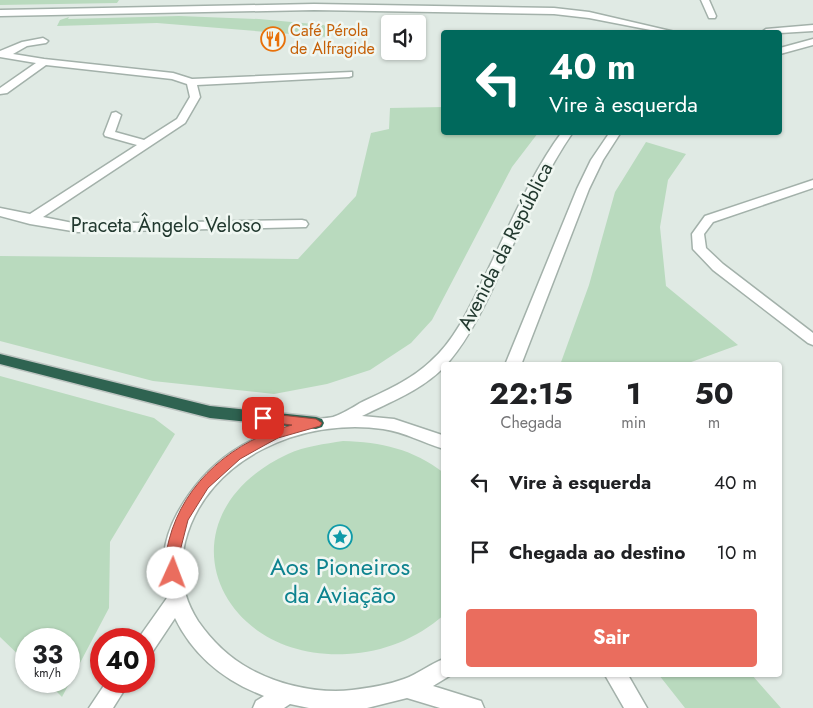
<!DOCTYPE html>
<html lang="pt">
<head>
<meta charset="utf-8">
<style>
	body { margin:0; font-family:Jost,sans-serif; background:#f6f6f6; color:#202124; height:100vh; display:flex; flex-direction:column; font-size:19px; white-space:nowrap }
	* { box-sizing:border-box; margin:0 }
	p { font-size:16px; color:#757577 }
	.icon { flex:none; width:28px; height:28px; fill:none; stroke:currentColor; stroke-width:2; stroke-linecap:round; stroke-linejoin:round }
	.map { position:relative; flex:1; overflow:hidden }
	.panel { position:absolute; left:441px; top:362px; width:341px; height:315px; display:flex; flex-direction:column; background:#fff; border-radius:5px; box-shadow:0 1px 4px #0004 }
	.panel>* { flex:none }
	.guide { position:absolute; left:441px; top:30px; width:341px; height:105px; border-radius:5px; box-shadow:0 1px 4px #0004; background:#00695c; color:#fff; overflow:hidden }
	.tools { position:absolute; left:381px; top:15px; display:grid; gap:10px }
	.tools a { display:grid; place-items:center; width:45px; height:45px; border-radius:5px; background:#fff; box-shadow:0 1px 4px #0004; font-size:25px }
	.speed { position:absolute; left:15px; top:628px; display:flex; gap:10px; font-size:25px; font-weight:700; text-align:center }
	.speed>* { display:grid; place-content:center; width:65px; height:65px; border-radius:50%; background:#fff; box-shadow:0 1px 4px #0004; line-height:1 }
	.speed small { font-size:12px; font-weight:400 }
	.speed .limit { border:8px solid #d22; background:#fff; color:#111 }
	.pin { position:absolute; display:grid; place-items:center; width:42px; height:42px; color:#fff; margin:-21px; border-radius:10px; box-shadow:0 2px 8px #0006 }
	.me { position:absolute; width:55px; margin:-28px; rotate:2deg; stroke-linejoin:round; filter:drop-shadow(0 0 4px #0008) }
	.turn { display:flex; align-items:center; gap:18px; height:105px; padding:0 25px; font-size:22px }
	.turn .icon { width:65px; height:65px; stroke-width:2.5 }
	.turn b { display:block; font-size:35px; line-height:42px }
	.eta { display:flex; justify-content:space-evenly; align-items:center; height:85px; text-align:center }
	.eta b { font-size:30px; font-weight:700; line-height:35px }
	.cta { display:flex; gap:10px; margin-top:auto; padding:10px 25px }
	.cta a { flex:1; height:58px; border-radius:5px; background:#ea6d5e; color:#fff; font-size:20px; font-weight:700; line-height:58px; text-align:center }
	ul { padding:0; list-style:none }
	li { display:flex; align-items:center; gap:15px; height:70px; padding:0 25px }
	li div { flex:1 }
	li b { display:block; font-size:19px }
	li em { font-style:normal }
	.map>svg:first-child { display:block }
</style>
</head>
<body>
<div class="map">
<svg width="813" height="708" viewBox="0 0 813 708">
	<rect width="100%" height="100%" fill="#e0eae4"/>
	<path fill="#b9dabe" d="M0 0H119L117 3 0 5Z
		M179 16 259 19 324 25 329 30 328 37 157 23 57 26 60 20 69 17 68 19Z
		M444 107V132L538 133 512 167 432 320 411 343 370 370 327 384 274 394 153 381 0 341V256L298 259 356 196 371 133 389 129 390 108Z
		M646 142 686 154 668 180 660 227 666 286 738 345 683 365H560L589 285 615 192Z
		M0 376 154 418 175 434 110 542 109 608 62 697 46 681H69V639H26V662L0 637Z
		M343 441C381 442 413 449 444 473V615C416 639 384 652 347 654 214 661 157 515 288 454 305 446 325 444 343 441Z
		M659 675H752L781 708H685Z"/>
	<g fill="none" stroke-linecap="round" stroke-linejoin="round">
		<g stroke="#a3b1aa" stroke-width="3">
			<path id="minor" d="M701 0H709L716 16 715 18H709Z
				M314 4 554 8 589 12 675 32H661L589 18 554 14 314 10 0 16V10Z
				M813 25V31L780 33 762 32 766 29Z
				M43 38 48 41 46 43 27 46 13 54 44 59 173 73 192 79 352 72V76L349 77 197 85 200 97 185 123 43 217 78 224 302 220 306 221 308 224 306 227 78 232 30 224 0 216V208L30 214 137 145 105 136 104 134 112 113 116 112 121 115 115 132 144 140 177 119 190 97 187 84 172 79 46 65 7 93 0 94V88L36 63 0 57V51L22 42Z
				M813 39V45L780 54V48Z
				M562 132H573C542 177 521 229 498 277 484 308 466 344 444 367 422 390 390 402 362 416L394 419 442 435 444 436V449C423 443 405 432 383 429 303 417 206 458 185 542 178 570 182 596 198 621 212 641 228 657 250 669 279 685 319 694 352 690 369 688 388 685 404 679 418 674 430 664 444 659V675H451L433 686 481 701 484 708H440L407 698 367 708H309L290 704 284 708H253L256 701 264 696C225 681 194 657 175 618L151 654 144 656V639H138L167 598C159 570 163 540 177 514 206 461 248 435 307 420 316 418 325 419 333 417 342 414 352 408 360 403 385 391 411 380 431 361 454 341 469 309 482 282 507 232 529 177 562 132Z
				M610 132H621L603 160 589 189 521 365H505L577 189 591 160Z
				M813 180V188L713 222 704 234 706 248 723 264 813 333V345L808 343 713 270 693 249 692 234 705 216Z
				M605 675H628L647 708H624Z
				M107 681H130L113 708H89Z"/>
		</g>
		<g stroke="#bdc4c1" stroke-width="3">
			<path id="highway" d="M0 354 210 406 316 417 322 419 324 423 322 427 316 429 210 418 0 364Z"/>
		</g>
		<use href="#minor" fill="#fff" fill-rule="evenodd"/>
		<use href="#highway" fill="#2f6351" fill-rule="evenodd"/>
	</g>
	<path fill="#ea6d5e" stroke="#98473d" d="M263 413 316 419 322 423 320 426 278 438 265 445 240 459 208 488 188 520 178 559 180 573 178 578 173 579 168 578C162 565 166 553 169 540 184 481 235 440 292 425L259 421 257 418 259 414Z"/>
	<defs>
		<g id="restaurant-ring" transform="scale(1.25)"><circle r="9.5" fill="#f0f7f2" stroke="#e8710a" stroke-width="1.5"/><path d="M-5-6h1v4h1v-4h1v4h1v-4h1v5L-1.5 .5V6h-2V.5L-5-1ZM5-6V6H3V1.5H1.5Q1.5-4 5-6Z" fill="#e8710a"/></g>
		<g id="sight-ring" transform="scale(1.25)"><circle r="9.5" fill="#f0f7f2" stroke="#0f9aa8" stroke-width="1.5"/><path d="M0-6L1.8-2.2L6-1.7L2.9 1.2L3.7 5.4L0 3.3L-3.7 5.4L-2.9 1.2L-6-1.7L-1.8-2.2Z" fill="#0f9aa8"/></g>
	</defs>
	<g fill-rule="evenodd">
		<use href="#restaurant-ring" x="273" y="39"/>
		<use href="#sight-ring" x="340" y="537"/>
	</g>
	<g text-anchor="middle" stroke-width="5" stroke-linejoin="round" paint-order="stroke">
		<g font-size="16" fill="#c56008" stroke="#f0f7f2" text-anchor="start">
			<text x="290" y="36">Café Pérola<tspan x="290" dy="18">de Alfragide</tspan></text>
		</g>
		<g font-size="20" fill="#22392f" stroke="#f0f7f2">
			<text x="166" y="232">Praceta Ângelo Veloso</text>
			<text transform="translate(505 246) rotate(-63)" y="7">Avenida da República</text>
		</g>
		<g font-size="24" fill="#0d838f" stroke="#f0f7f2">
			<text x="340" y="575">Aos Pioneiros<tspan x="340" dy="28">da Aviação</tspan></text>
		</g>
	</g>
</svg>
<div class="tools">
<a><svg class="icon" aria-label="sound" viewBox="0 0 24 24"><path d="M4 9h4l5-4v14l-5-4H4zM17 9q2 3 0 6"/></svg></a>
</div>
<div class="speed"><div>33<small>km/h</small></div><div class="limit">40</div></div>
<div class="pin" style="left:263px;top:418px;background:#d93025"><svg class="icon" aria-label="arrive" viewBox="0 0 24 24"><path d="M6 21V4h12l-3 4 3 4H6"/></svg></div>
<svg class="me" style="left:173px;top:573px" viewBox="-20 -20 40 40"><circle r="19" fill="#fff"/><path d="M0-13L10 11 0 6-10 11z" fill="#ea6d5e"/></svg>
<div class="guide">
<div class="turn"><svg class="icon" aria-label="left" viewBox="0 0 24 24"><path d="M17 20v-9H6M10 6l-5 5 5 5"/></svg><div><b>40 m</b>Vire à esquerda</div></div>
</div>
<section class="panel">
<div class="eta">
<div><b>22:15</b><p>Chegada</p></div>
<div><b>1</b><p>min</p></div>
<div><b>50</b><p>m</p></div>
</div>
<ul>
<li><svg class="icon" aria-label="left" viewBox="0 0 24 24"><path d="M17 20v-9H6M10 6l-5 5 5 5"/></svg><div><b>Vire à esquerda</b></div><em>40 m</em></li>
<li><svg class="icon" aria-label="arrive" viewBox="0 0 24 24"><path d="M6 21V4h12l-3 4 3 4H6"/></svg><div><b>Chegada ao destino</b></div><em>10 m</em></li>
</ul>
<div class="cta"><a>Sair</a></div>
</section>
</div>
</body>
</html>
